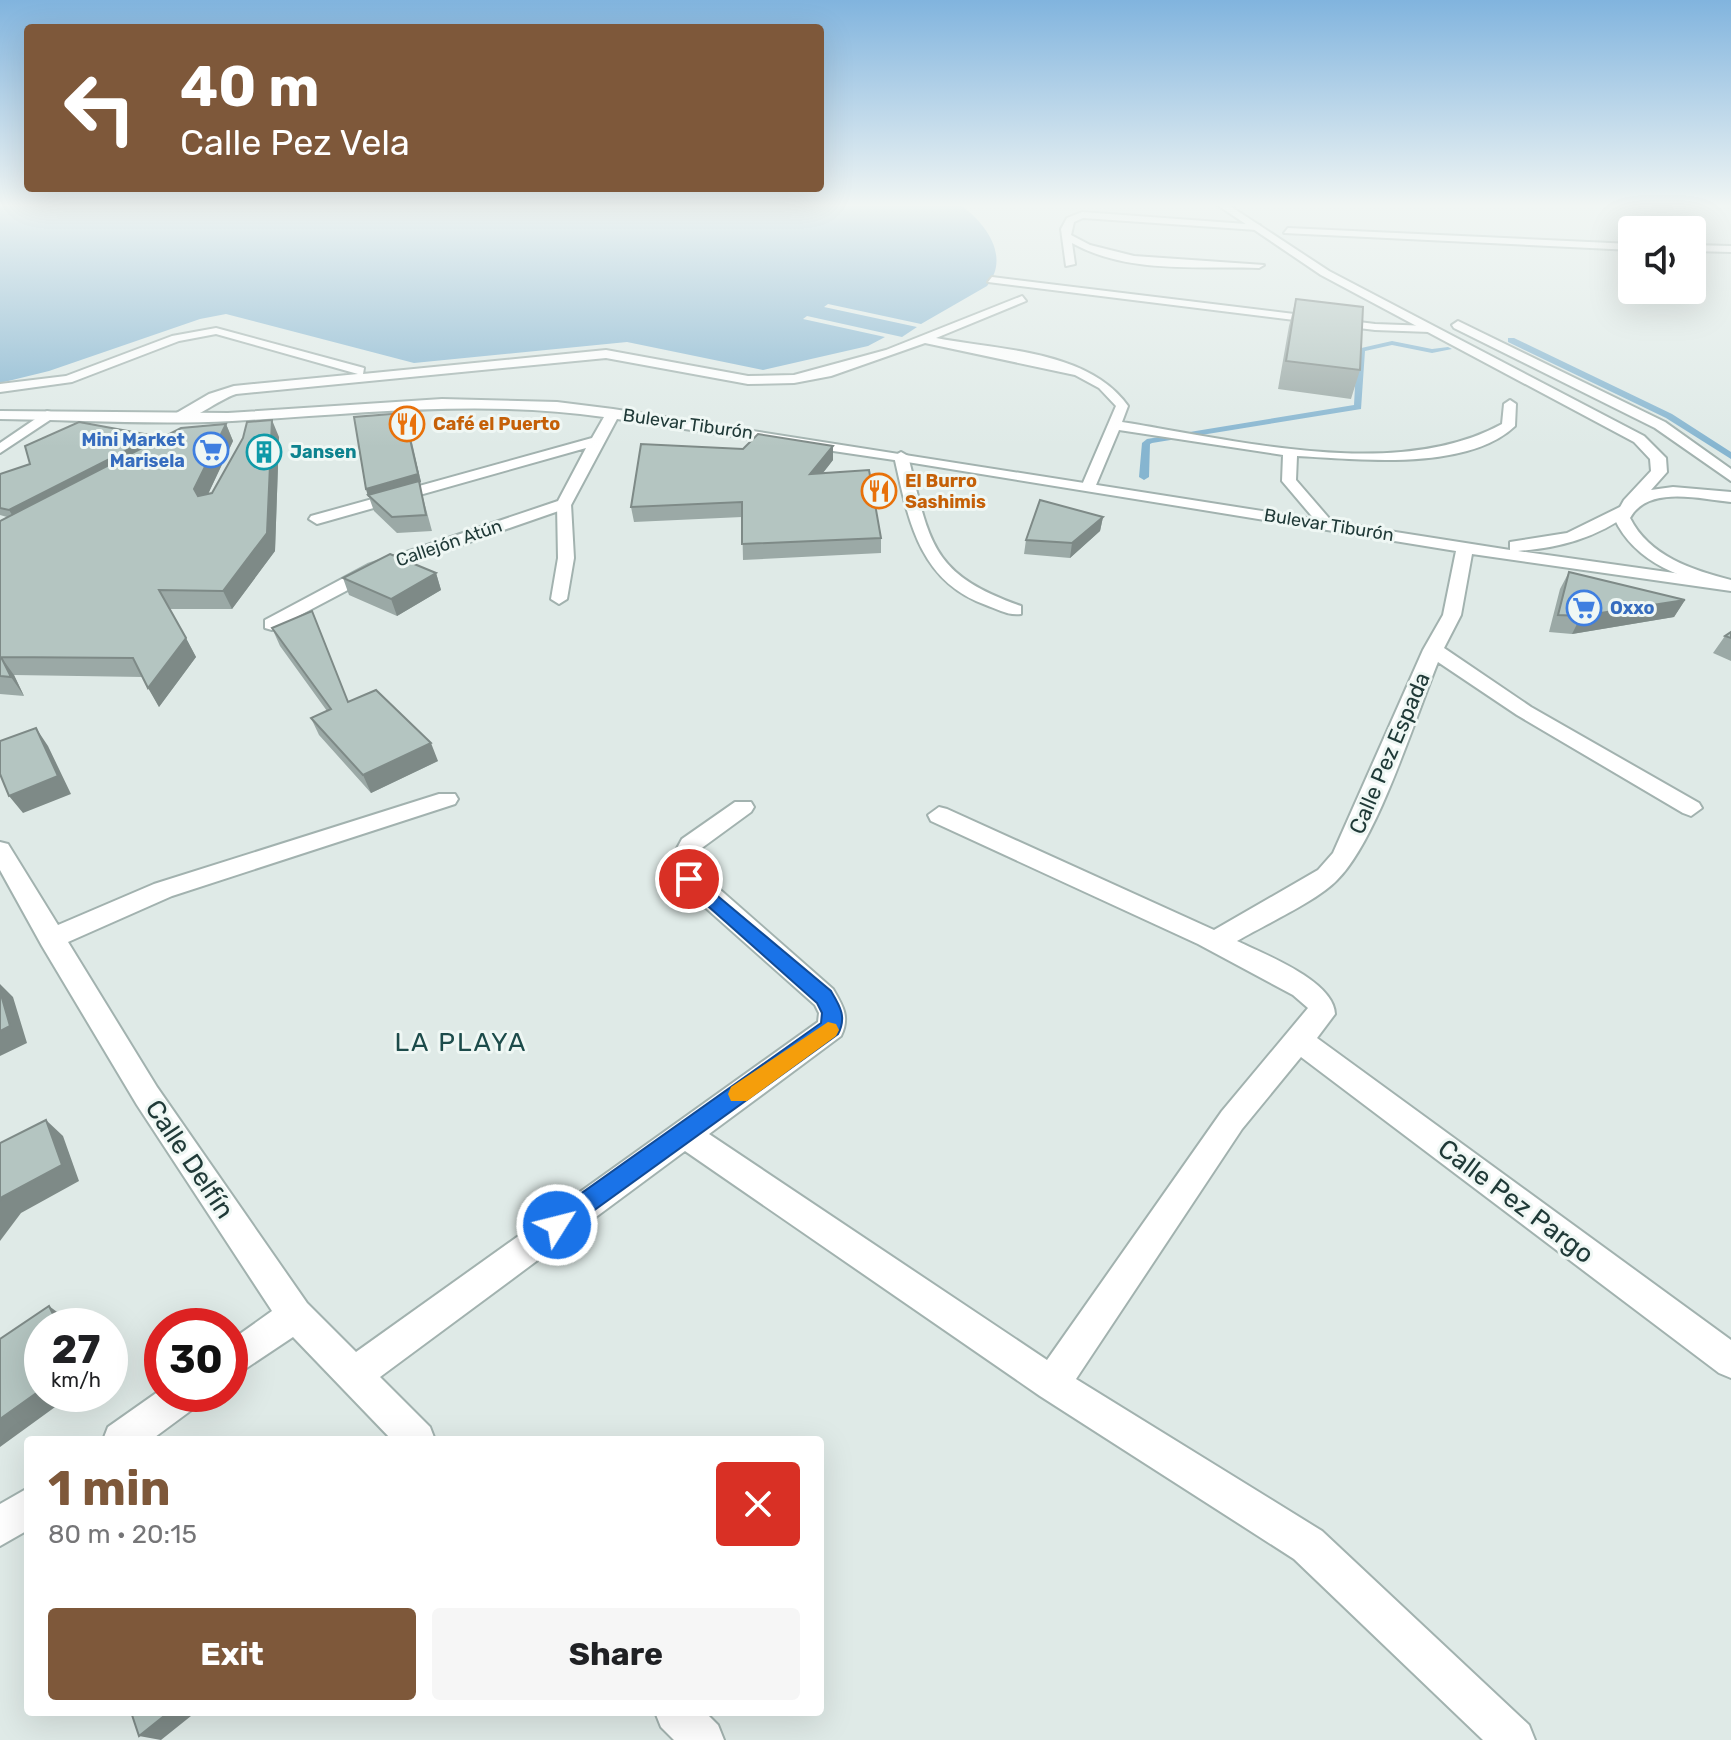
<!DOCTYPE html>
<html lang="en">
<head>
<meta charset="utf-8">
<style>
	body { margin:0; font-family:Rubik,sans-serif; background:#f6f6f6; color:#202124; height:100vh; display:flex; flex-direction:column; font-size:30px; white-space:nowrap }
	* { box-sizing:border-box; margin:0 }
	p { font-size:26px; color:#757577 }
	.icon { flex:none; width:44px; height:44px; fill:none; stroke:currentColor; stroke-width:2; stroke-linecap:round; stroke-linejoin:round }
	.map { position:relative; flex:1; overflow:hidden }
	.drawer { position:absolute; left:24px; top:1436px; width:800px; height:280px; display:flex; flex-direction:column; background:#fff; border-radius:8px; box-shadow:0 8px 32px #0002 }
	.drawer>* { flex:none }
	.guide { position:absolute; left:24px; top:24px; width:800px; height:168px; border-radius:8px; box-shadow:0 8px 32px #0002; background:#7e583a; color:#fff; overflow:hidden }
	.tools { position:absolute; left:1618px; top:216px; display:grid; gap:16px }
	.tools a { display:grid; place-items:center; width:88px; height:88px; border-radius:8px; background:#fff; box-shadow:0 8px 32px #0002; font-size:40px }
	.speed { position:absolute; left:24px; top:1308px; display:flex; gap:16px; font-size:40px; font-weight:700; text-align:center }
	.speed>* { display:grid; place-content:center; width:104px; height:104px; border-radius:50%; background:#fff; box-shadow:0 8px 32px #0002; line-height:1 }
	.speed small { font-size:20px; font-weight:400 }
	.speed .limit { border:12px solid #d22; background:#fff; color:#111 }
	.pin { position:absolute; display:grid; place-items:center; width:68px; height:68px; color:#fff; margin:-34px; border:4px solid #fff; border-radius:50%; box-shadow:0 2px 8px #0007 }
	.me { position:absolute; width:88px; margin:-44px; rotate:54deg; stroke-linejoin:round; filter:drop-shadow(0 0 6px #0008) }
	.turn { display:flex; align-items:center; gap:28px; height:168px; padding:0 24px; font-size:36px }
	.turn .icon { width:104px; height:104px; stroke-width:2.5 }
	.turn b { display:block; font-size:56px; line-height:68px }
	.round { display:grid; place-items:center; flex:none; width:84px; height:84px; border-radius:8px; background:#f6f6f6 }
	.summary { display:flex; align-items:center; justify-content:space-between; height:136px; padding:0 24px }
	h1 { font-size:48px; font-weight:700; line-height:60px; color:#7e583a }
	.button { display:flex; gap:16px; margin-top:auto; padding:16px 24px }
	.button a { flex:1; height:92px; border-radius:8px; background:#7e583a; color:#fff; font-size:32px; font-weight:700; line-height:92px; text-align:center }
	.button a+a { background:#f6f6f6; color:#202124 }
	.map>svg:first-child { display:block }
</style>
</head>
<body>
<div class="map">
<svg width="1731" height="1740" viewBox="0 0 1731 1740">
	<rect width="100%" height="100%" fill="#dfeae7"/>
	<path fill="#86b5d0" d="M0 204H959C985 222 1011 256 987 286L921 324 828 304 824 307 917 327 902 337 807 316 803 319 885 337 868 346 763 370 627 342 414 363 226 314 200 319 49 371 0 383Z"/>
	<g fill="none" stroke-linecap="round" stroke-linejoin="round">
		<path fill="#86b5d0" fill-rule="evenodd" d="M1508 338H1514L1672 414 1731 452V459L1666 418 1508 342Z
			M1392 341 1432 349 1448 347 1452 349 1432 353 1392 345 1365 351 1361 409 1152 443 1150 444 1149 477 1144 480 1139 477 1142 443 1147 439 1354 405 1357 349Z"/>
		<g stroke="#a2b2af" stroke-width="4">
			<path id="service" d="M1082 212 1260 225 1257 230 1083 218 1074 222 1071 235 1090 245 1134 256 1264 265 1259 268C1198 266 1127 274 1072 243L1075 264 1066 266 1061 229 1067 218Z
				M992 277 1375 324 1430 326 1436 329 1430 332 1375 330 988 282Z
				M1022 296 1026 301 936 338C998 350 1089 350 1128 406L1122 422C1236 440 1396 482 1502 424L1504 404 1510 400 1516 404 1515 426C1466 472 1358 459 1297 456L1296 480 1334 524 1326 529 1321 527 1282 481 1283 455 1119 430 1096 485 1084 488 1082 485 1116 406 1099 388 1075 375 925 343 831 376 794 383 748 384 606 358 236 394C217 400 192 423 173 421V415L209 394 234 386 358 374 216 334 179 341 72 382 0 392V384L66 376 172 336 216 328 364 368 363 374 606 350 748 376 794 375 886 350Z
				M47 411 59 414 0 453V443Z
				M901 452 908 456C930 543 930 574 1021 606V614C1009 616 997 609 986 605 918 581 908 518 894 456Z
				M564 500 571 504 574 558 567 599 559 604 551 599 558 558 557 504Z"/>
		</g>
		<g stroke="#a2b2af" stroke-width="4">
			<path id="minor" d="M1288 228 1632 244V250L1284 233Z
				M1692 245 1731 246V252L1692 251Z
				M442 399 557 402 613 409 1510 550V542L1567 533 1624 505 1630 507V513C1596 538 1559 548 1518 551L1731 581V591L1472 554 1461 615 1444 648 1531 707 1699 803 1702 808 1691 816 1683 813 1517 715 1438 662C1415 718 1377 841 1337 880 1317 901 1264 925 1237 941 1264 954 1334 981 1335 1014L1317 1038 1731 1340V1378L1719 1373 1301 1057 1242 1129 1076 1379 1322 1531 1529 1725 1535 1740H1483L1294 1559 1040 1396 685 1151 380 1377 430 1427 435 1440H392L293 1337 230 1379V1341L272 1311 137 1105 42 946 0 870V842L8 844 58 925 154 884 439 794H455L458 799 455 804 172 896 68 942 157 1087 307 1303 356 1352 818 1022 819 1013 815 1005 680 885 668 865 682 839 735 802H751L754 807 751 812 699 850 692 865 833 989C843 1006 850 1017 841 1036L709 1134 1047 1360 1222 1111 1308 1008 1293 995 1198 944 931 821 928 815 939 807 947 809 1214 930 1318 870 1333 853 1423 650 1443 615 1456 551 901 461 617 419 570 507 380 573 272 630 265 628V620L368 565 558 501 586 448 317 524 309 519 311 516 592 438 604 417C480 399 356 414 232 421 155 425 77 420 0 419V411L228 413Z
				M162 1389V1394H203L197 1406 151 1440H103L108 1427Z
				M28 1488V1530L0 1546V1504Z
				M655 1712H705L718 1725 724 1740H674L661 1727Z"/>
		</g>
		<g stroke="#a2b2af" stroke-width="4">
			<path id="tertiary" d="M1216 204H1227L1329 271 1644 436 1666 458 1667 472 1651 490 1673 487 1731 492V502C1700 499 1648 485 1630 518 1649 556 1692 570 1731 580V590C1684 579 1636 565 1614 518L1624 500 1651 471 1650 459 1634 442 1321 275Z
				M1458 321 1665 422 1731 469V481L1655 428 1454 328 1452 325Z"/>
		</g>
		<use href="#service" fill="#fff" fill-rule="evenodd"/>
		<use href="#minor" fill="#fff" fill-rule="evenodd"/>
		<use href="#tertiary" fill="#fff" fill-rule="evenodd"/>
	</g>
	<path fill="#9ba9a6" d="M1296 299 1360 370 1351 399 1278 389 1289 326Z
		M407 420 421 482 419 483 432 531 397 533 374 511 366 489Z
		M226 424 233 441 208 494 212 493 279 437 275 551 232 609H170L196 657 159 707 143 677 14 675 24 696 0 694V521L7 517 0 515V474L158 440Z
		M833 446V460L823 473 881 538V553L743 560 742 517 634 522 631 507Z
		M1103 517 1100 531 1070 558 1024 554 1026 540Z
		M1569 572 1685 600 1674 617 1572 634 1549 632 1560 589Z
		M436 573 441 590 397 616 349 595 343 578Z
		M272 628 348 701 438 761 371 793 319 735 311 718 327 711 280 646Z
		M1731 632V661L1713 653 1725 636Z"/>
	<path fill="#7e8a87" d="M404 413 421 482 419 483 432 531 419 483 368 497 366 489Z
		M272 420 279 437 275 551 232 609 223 591Z
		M226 424 233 441 202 507 194 489Z
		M155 436 159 443 14 518 9 510Z
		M833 446V460L811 488 810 474Z
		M1103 517 1100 531 1070 558 1072 543Z
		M436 573 441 590 397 616 391 599Z
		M1685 600 1674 617 1572 634 1581 616Z
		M186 638 196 657 159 707 148 688Z
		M1 657 14 675 24 696 11 677Z
		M36 728 48 746 71 794 23 813 9 796Z
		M431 743 438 761 371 793 363 775Z
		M0 984 13 997 27 1043 0 1056Z
		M46 1120 63 1136 79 1181 21 1213 0 1241V1200Z
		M49 1306 68 1320 71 1326H59Z
		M42 1389V1394H73L0 1447V1419Z
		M169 1712H196L161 1740 139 1736Z"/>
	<path fill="#b4c5c1" stroke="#7e8a87" stroke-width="2" d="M1296 299 1363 307 1360 370 1286 361Z
		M404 413 418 474 366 489 354 417Z
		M272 420 267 533 223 591 159 590 186 638 148 688 133 658 1 657 11 677 0 676V521L181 428 226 424 194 489 198 496 212 493 243 438 247 422Z
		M79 422 155 436 9 510 0 508V474L30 464 25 446Z
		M758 434 833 446 810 474 869 470 881 538 742 544V502L631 507 641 444 743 449Z
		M419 481 426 515 392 517 368 495Z
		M1040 500 1103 517 1072 543 1026 540Z
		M390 554 436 573 391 599 343 578Z
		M1569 572 1685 600 1581 616 1558 615Z
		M312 611 348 702 376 690 431 743 363 775 311 718 331 709 272 628Z
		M1731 632V638L1725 636Z
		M36 728 58 776 9 796 0 774V741Z
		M0 991 10 1026 0 1031Z
		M46 1120 62 1165 2 1197 0 1200V1143Z
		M49 1306 59 1326H42V1389L0 1419V1339Z
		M131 1712H169L139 1736Z"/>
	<linearGradient id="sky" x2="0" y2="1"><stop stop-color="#81b4de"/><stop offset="0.46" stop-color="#f1f6f4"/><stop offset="1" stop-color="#f1f6f4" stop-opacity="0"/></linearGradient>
	<rect width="1731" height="447" fill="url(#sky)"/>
	<path fill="#1a73e8" stroke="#114b97" stroke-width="2" d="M689 872 831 991C840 1006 847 1017 838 1034L557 1237 548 1233 545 1225 548 1217 821 1023 822 1013 817 1003 682 883 679 879Z"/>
	<path fill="#f59e0b" d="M828 1022 836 1024 839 1030 836 1036 747 1101H731L728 1094 731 1087Z"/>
	<defs>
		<g id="restaurant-ring" transform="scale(1.8)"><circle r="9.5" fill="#eff7f4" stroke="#e8710a" stroke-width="1.5"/><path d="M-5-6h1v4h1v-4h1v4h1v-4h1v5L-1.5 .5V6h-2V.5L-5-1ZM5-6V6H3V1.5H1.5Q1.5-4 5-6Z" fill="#e8710a"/></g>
		<g id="supermarket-ring" transform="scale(1.8)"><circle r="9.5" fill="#eff7f4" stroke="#3f7fe0" stroke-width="1.5"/><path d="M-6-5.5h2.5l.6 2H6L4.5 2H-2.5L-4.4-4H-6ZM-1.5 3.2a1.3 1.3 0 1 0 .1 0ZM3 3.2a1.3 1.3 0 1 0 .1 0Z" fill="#3f7fe0"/></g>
		<g id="building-ring" transform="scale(1.8)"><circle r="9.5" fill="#eff7f4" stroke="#0f9aa8" stroke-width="1.5"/><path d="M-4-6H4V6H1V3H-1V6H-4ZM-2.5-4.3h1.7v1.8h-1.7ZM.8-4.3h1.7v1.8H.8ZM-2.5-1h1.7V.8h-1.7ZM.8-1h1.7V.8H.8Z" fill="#0f9aa8"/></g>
	</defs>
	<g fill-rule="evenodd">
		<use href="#restaurant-ring" x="407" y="424"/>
		<use href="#supermarket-ring" x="211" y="450"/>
		<use href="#building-ring" x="264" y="452"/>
		<use href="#restaurant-ring" x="879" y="491"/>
		<use href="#supermarket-ring" x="1584" y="608"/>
	</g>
	<g text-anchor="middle" stroke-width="6" stroke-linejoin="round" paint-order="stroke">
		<g font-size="18" font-weight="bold" fill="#c56008" stroke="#eff7f4" text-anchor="start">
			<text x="433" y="430">Café el Puerto</text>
			<text x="905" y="487">El Burro<tspan x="905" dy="21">Sashimis</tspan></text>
		</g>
		<g font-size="18" fill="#203a38" stroke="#eff7f4">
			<text transform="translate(688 424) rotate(8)" y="6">Bulevar Tiburón</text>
			<text transform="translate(1329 525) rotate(9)" y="6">Bulevar Tiburón</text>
			<text transform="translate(449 543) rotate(-19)" y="6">Callejón Atún</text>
		</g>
		<g font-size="18" font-weight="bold" fill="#366cbe" stroke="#eff7f4" text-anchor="end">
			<text x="185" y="446">Mini Market<tspan x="185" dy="21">Marisela</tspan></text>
			<text x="1610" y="614" text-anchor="start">Oxxo</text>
		</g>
		<g font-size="18" font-weight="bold" fill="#0d838f" stroke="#eff7f4" text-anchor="start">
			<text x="290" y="458">Jansen</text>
		</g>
		<g font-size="22" fill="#203a38" stroke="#eff7f4">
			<text transform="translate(1389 753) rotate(-67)" y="8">Calle Pez Espada</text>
		</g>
		<g font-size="26" letter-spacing="2" fill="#1c4b4a" stroke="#eff7f4">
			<text x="461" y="1051">LA PLAYA</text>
		</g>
		<g font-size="26" fill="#203a38" stroke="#eff7f4">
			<text transform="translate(190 1159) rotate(56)" y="9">Calle Delfín</text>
			<text transform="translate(1516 1201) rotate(37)" y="9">Calle Pez Pargo</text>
		</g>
	</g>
</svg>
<div class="tools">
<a><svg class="icon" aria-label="sound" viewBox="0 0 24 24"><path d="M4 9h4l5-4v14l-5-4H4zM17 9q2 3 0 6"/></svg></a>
</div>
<div class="speed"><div>27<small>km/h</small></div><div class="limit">30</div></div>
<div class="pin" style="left:689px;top:879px;background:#d93025"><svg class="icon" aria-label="arrive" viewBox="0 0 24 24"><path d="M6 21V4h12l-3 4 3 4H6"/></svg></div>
<svg class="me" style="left:557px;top:1225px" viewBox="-20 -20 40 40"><circle r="17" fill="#1a73e8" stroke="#fff" stroke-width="3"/><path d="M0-11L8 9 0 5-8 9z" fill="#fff"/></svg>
<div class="guide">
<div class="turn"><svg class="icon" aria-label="left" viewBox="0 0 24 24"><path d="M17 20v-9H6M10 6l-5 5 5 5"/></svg><div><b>40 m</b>Calle Pez Vela</div></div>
</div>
<section class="drawer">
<div class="summary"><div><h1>1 min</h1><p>80 m · 20:15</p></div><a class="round" style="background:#d93025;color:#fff"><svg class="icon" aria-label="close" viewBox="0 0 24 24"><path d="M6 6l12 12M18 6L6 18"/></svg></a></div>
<div class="button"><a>Exit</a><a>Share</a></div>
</section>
</div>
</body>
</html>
